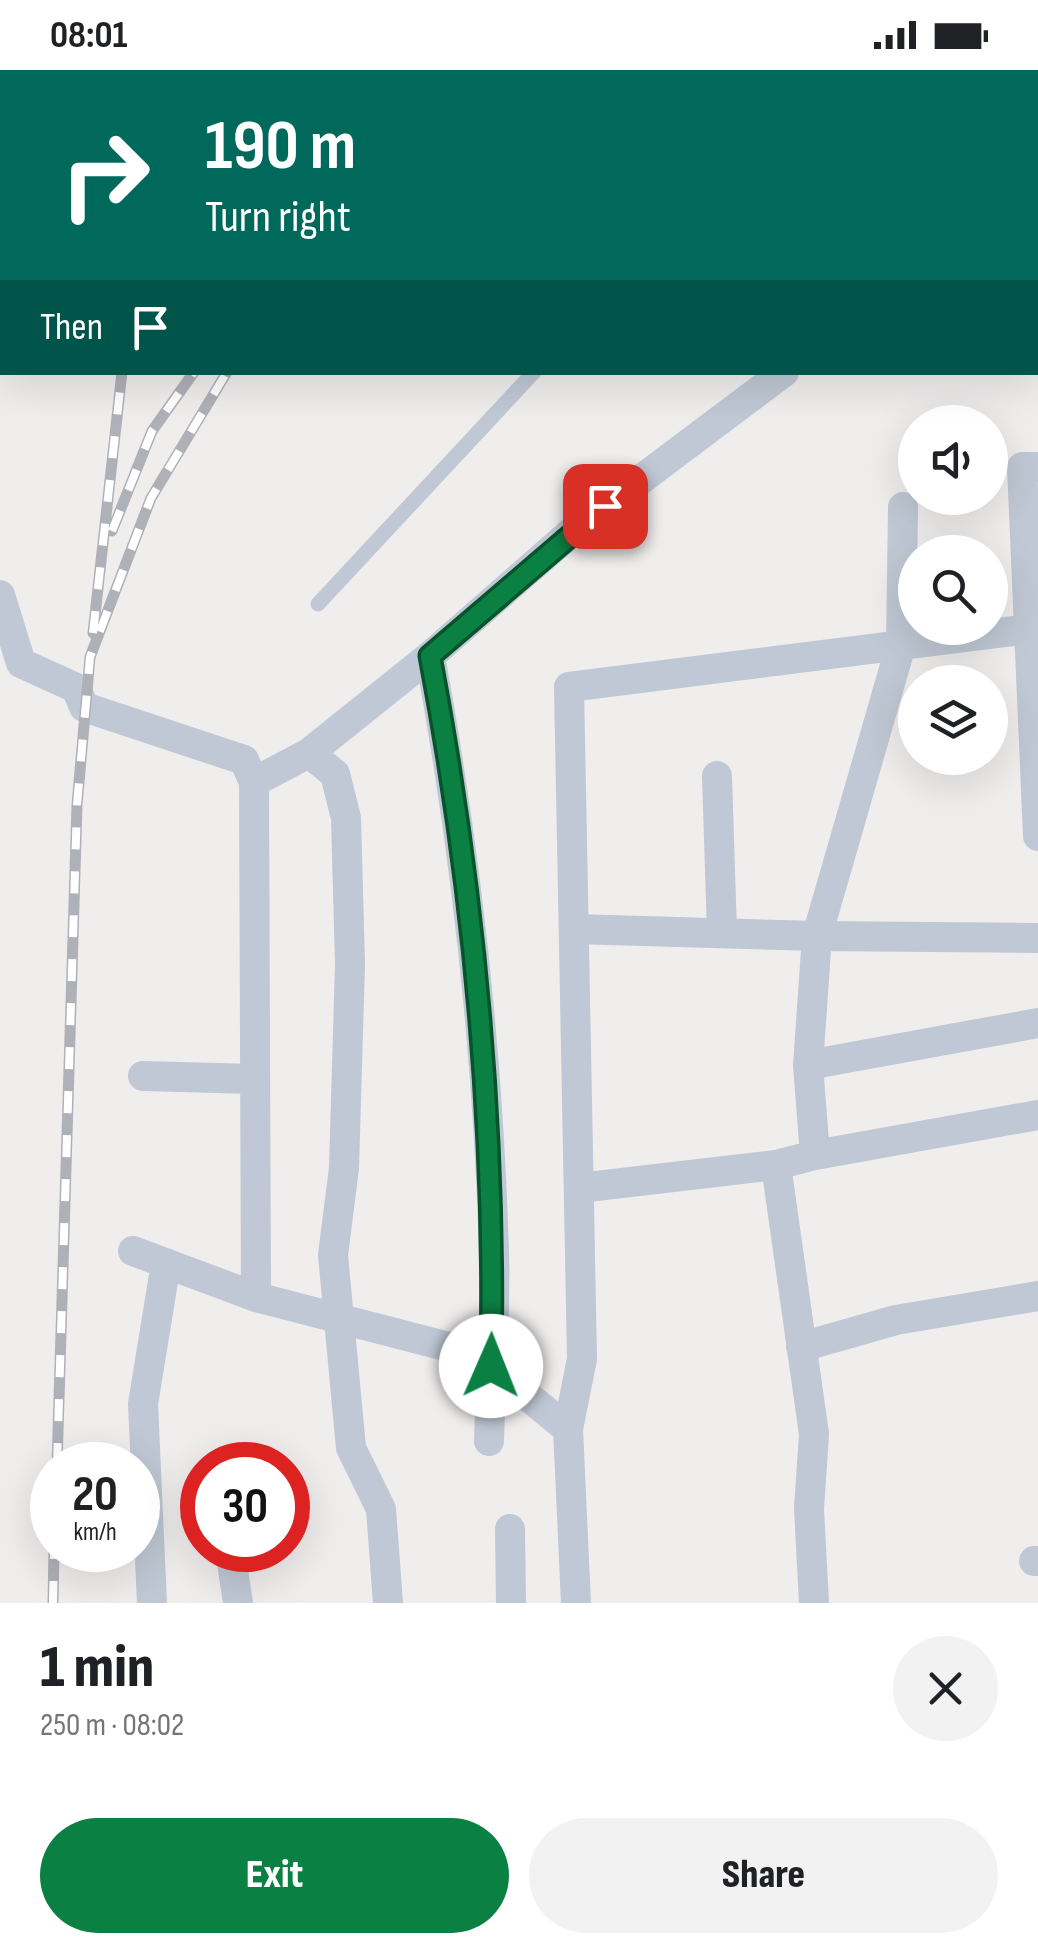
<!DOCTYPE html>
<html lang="en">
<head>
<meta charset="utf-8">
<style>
	body { margin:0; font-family:"Sofia Sans Condensed",sans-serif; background:#f2f2f2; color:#202124; height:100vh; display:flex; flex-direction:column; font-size:38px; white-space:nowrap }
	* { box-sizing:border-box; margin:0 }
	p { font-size:32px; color:#757577 }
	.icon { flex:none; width:55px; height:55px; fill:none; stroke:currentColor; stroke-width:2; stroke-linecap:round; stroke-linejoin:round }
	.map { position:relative; height:1533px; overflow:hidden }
	.details { display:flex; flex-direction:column; background:#fff; flex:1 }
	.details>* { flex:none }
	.guide { position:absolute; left:0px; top:0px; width:1040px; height:305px; box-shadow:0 10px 40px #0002; background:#00695c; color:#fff; overflow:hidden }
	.fabs { position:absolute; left:898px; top:335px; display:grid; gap:20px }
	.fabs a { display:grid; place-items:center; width:110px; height:110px; border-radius:50%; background:#fff; box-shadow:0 10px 40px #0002; font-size:50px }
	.speed { position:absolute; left:30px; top:1372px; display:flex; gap:20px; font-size:50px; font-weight:700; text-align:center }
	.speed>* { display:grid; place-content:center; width:130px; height:130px; border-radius:50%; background:#fff; box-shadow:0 10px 40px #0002; line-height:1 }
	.speed small { font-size:25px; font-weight:400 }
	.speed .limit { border:15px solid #d22; background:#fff; color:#111 }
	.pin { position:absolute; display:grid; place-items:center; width:85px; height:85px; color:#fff; margin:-42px; border-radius:20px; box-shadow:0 5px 15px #0006 }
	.me { position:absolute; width:110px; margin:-55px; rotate:1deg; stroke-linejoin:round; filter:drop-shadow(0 0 8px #0008) }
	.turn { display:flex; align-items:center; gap:35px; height:210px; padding:0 40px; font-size:45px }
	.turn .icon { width:130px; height:130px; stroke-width:2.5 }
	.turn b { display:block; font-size:70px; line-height:85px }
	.then { display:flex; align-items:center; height:95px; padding:0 40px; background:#0003; gap:20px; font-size:38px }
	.round { display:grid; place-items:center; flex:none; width:105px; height:105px; border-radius:52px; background:#f2f2f2 }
	.head { display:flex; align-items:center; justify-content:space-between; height:170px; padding:0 40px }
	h1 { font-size:60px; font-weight:800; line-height:75px }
	.action { display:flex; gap:20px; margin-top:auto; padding:20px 40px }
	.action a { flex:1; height:115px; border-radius:60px; background:#0b8043; color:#fff; font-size:40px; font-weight:800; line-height:115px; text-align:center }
	.action a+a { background:#f2f2f2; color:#202124 }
	.status { display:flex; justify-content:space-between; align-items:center; height:70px; padding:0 50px; background:#fff; direction:ltr }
	.status svg { height:28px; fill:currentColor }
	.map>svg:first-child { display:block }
</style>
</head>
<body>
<div class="status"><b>08:01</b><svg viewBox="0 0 49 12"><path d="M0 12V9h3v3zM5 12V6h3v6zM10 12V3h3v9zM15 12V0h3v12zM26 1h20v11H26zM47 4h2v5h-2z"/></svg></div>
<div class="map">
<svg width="1038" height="1533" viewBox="0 0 1038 1533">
	<rect width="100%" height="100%" fill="#f0eded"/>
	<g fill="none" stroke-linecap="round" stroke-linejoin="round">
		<path stroke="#bfc8d4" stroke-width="15" d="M727 2V0
			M318 534 534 302"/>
		<path stroke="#bfc8d4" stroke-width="30" d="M1038 397H1022L1038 766
			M903 437 901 575 817 866 1038 868
			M0 525 21 593 76 618 84 637 244 690 254 712
			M430 586 575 459 784 302
			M309 683 430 586C466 782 488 982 494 1181 496 1244 491 1308 489 1371
			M717 706 722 863
			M574 859 817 866 808 995 815 1085 776 1095 579 1118
			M808 995 1038 953
			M143 1006 255 1009
			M815 1085 1038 1045
			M776 1095 814 1364 809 1439 814 1533
			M133 1181 256 1227
			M801 1277 896 1250 1038 1226
			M510 1459 511 1533
			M230 1480 238 1533
			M1034 1491H1038
			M152 1533 143 1334 166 1193
			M388 1533 381 1439 351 1378 333 1185 344 1098 350 894 346 748 335 704 309 683 254 712 256 1227 476 1284 568 1359
			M576 1533 568 1359 582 1289 569 617 1029 559"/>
		<g stroke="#afb1b9" stroke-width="11">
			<path id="rail" d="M127 0V2
				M331 2V0
				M353 2 354 0
				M493 2 494 0
				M112 461 152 361 194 302
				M93 563 122 302
				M57 1395 77 735 90 587 151 428 227 302
				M53 1533 54 1480"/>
		</g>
		<use href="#rail" stroke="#fff" stroke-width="8" stroke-dasharray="22" stroke-linecap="butt"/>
	</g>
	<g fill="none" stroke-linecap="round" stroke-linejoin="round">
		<g stroke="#07532c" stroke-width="25">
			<path id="route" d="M491 1296C496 1059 474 819 430 586L605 436"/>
		</g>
		<use href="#route" stroke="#0b8043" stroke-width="18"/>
	</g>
</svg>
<div class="fabs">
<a><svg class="icon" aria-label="sound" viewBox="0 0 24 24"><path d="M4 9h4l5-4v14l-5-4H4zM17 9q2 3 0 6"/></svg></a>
<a><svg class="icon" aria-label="search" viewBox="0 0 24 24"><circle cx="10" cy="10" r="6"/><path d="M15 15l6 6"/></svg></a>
<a><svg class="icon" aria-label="layers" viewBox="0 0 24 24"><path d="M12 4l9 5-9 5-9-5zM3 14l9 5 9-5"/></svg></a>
</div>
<div class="speed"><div>20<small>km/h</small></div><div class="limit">30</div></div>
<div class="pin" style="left:605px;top:436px;background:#d93025"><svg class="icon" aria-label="arrive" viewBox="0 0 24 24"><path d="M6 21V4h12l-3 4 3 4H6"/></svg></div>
<svg class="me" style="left:491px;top:1296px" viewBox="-20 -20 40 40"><circle r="19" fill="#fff"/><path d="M0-13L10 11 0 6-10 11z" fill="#0b8043"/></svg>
<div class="guide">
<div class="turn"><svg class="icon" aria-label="right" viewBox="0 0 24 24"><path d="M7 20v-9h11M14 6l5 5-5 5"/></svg><div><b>190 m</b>Turn right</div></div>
<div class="then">Then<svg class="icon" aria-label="arrive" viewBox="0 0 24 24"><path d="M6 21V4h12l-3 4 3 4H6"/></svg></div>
</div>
</div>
<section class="details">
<div class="head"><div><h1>1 min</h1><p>250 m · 08:02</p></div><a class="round"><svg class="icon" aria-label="close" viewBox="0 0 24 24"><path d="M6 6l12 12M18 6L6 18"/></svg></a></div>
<div class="action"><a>Exit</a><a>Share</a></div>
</section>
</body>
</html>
